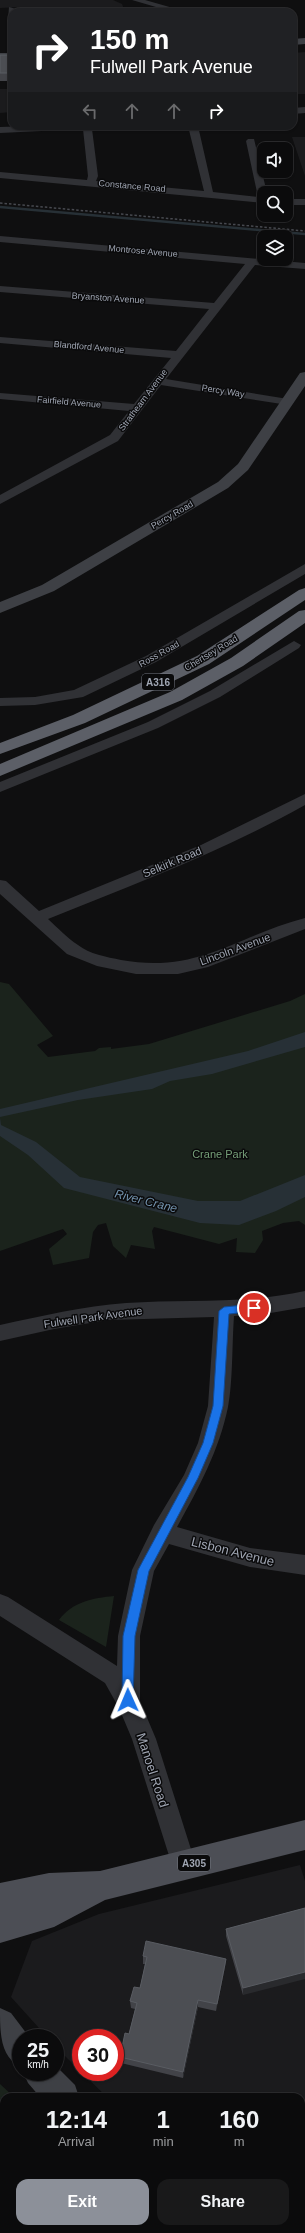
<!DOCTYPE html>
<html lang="en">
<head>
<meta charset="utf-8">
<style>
	body { margin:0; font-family:Helvetica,sans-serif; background:#19191a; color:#f1f3f6; height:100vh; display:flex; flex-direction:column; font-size:15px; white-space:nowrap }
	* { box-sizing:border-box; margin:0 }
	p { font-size:13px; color:#9a9b9d }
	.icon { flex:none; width:22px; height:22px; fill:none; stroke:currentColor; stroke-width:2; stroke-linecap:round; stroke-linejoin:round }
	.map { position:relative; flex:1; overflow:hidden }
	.side { position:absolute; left:0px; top:2093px; width:305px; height:140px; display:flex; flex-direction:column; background:#0b0b0c; border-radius:12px 12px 0 0; box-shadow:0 1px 3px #0004,0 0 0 1px #2b2b2d }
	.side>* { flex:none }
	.hud { position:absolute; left:8px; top:8px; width:289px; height:122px; border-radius:12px; box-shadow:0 1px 3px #0004,0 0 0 1px #2b2b2d; background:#202124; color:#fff; overflow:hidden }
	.tools { position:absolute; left:257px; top:142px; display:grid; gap:8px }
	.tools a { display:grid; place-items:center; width:36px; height:36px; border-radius:8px; background:#0b0b0c; box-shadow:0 1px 3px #0004,0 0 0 1px #2b2b2d; font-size:20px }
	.speed { position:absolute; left:12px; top:2029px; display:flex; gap:8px; font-size:20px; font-weight:700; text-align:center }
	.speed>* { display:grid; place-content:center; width:52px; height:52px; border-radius:50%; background:#0b0b0c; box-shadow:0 1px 3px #0004,0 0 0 1px #2b2b2d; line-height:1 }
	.speed small { font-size:10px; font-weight:400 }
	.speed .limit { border:6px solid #d22; background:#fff; color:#111 }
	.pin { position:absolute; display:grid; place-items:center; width:34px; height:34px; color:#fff; margin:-17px; border:2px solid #fff; border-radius:50%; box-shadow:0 1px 4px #0007 }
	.me { position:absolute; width:44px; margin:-22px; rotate:359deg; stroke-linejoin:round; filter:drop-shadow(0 0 3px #0008) }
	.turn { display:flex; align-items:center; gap:14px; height:84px; padding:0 16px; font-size:18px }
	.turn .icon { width:52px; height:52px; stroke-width:2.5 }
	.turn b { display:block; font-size:28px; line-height:34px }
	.lanes { display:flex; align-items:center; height:38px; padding:0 16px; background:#0003; justify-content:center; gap:20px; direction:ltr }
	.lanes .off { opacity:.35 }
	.eta { display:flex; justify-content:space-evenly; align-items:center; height:68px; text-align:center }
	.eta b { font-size:24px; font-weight:600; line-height:28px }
	.button { display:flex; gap:8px; margin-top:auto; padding:8px 16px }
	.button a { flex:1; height:46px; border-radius:12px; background:#8c9099; color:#fff; font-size:16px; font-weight:600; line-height:46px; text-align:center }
	.button a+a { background:#19191a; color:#f1f3f6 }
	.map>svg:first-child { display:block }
</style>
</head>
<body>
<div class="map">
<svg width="305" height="2233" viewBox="0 0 305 2233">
	<rect width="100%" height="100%" fill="#0f0f10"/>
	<path fill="#1b1b1d" d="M0 0H113L122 4 125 12H21V7L0 8Z
		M305 52V94H293V53Z
		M0 89H9L12 92V112L0 113Z
		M292 137H305V176Z
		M300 1865 305 1881V2110L301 2112V2097H107L81 2072H115V2038H81V2072L55 2046V2038H48L11 1997 32 1941 99 1914Z"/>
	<path fill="#1b231c" d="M0 982 9 984 53 1036 37 1045 48 1057 95 1051 99 1048 111 1047V1049L149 1044 290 1001 305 994V1225L299 1221 283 1223 262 1231 263 1240 255 1253 236 1252 237 1238 219 1244 154 1227 152 1231 155 1249 131 1245 126 1258 113 1246 106 1223 98 1225 93 1232 89 1258 53 1265 49 1249 67 1234 63 1229 0 1251Z
		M114 1596 106 1647 59 1620C72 1602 93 1598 114 1596Z
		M0 2084 14 2097H4V2229H153L157 2233H0Z"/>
	<path fill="#273036" d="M305 1032V1047L212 1074 170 1081 152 1089 78 1100 0 1117V1109L248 1051Z
		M0 1118 1 1125 36 1142 80 1177 198 1201H240L305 1175V1197L276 1211 239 1225 200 1223 64 1188 28 1155 0 1136Z"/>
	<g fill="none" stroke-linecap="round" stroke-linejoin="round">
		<path stroke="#273036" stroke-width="2.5" d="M0 207 305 234"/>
		<path fill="#303135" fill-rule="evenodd" d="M132 0H145L187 12H173Z
			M9 7 16 9V12H12V22L8 20Z
			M305 107V113L293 114V108Z
			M31 126H104L92 129 98 176 96 181 204 191 188 126H198L213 192 258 197 246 141 248 139H254L267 193H264V203L0 178V172L87 180 88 176 83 129 0 133V127Z
			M286 199H305V205H286Z
			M0 236 305 263V269L255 265 166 379 288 399 294 402 288 405 161 385 118 441 0 504V495L110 435 129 411 0 399V393L134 404 171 358 0 343V337L176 351 209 309 0 292V286L214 303 245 264 0 242Z
			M305 564V574L156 662 83 697 35 705 0 706V698L35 697 74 690 146 656Z
			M294 641 301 645 299 648 220 697 158 728 0 792V782L148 722 210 691Z
			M305 794V805C223 851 135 884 48 919 58 928 67 938 78 945 89 954 107 957 121 960 198 974 236 936 305 918V929L208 967 178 974H136L97 966 67 954 0 894V880L6 881 39 911 201 845Z
			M305 1291V1307L265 1314 234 1316C232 1343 233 1382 228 1407 219 1451 198 1489 177 1527L250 1548 305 1555V1575L250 1567 169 1544 154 1571 140 1636V1701L156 1739 196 1865 193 1874 184 1877 175 1874 172 1865 132 1739 119 1708 105 1683 0 1616V1594L8 1597 117 1666 118 1636 132 1570 154 1525 184 1475 198 1443 208 1406 214 1317 108 1320 54 1329 0 1341V1325C42 1316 83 1306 126 1303 186 1299 246 1304 305 1291Z"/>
		<path fill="#3e4045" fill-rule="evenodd" d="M305 38V44L293 45V39Z
			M0 53H12V59H0Z
			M305 372V386L248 470 228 488 54 591 0 613V602L42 585 218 482 238 464 300 373Z
			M0 2008 11 2013 30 2038H21V2068C0 2056 0 2034 0 2008Z
			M55 2065 75 2085 79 2097H40L28 2083 23 2072H55Z
			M176 2229H213L215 2233H178Z"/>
		<path fill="#4c4e55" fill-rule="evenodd" d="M305 1820V1850L105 1900 54 1927 0 1943V1883L49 1873 100 1871Z"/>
		<path fill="#5c5f67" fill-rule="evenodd" d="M305 588V600L209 664 85 723 0 754V743L73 715 197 656 299 590Z
			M305 610V623L243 666 182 700 0 776V764L170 692 231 658 299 611Z"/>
		<path stroke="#47494f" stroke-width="1.5" stroke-dasharray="2.5 2" stroke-linecap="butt" d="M0 203 305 231"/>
	</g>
	<path fill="#424348" d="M0 55 12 60V81H0Z
		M305 1908 243 1995 226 1936V1929Z
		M143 1956 226 1959 225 1967 216 2011 198 2007 183 2078 121 2063 120 2057 129 2034 135 2009 131 2008 130 2001 140 1988 145 1964H143Z"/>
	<path fill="#292a2d" d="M226 1959 225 1967 216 2011 217 2004Z
		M305 1972V1979L243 1995V1988Z
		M198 2000V2007L183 2078V2072Z"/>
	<path fill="#4c4e53" stroke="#595c62" d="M0 55H11L12 73H0Z
		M305 1908V1972L243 1988 226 1929Z
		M146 1941 226 1959 217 2004 198 2000 183 2072 120 2057 125 2033 129 2034 137 2003 130 2001 134 1987 140 1988 147 1957 143 1956Z"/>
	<path fill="#1a73e8" stroke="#114b97" d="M254 1304 258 1305V1311L229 1314 223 1406 213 1443 198 1478 149 1571 135 1636 133 1700 132 1704 128 1706 123 1704 122 1700 123 1636 138 1570 188 1477 203 1443 213 1406 219 1311 224 1307Z"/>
	<g text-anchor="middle" stroke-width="3" stroke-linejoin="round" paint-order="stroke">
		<g font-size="9" fill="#9fa5b2" stroke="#0a0a0b">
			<text transform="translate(132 186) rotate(5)" y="3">Constance Road</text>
			<text transform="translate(143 251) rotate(5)" y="3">Montrose Avenue</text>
			<text transform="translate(108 298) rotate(4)" y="3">Bryanston Avenue</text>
			<text transform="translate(89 347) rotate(5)" y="3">Blandford Avenue</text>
			<text transform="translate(223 391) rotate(9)" y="3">Percy Way</text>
			<text transform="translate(143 400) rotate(-53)" y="3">Strathearn Avenue</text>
			<text transform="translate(69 402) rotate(5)" y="3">Fairfield Avenue</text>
			<text transform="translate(172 515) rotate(-30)" y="3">Percy Road</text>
			<text transform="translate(211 653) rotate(-31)" y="3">Chertsey Road</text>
			<text transform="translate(159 654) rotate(-29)" y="3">Ross Road</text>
		</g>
		<g fill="#0a0a0b" stroke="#727680" stroke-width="1">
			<rect x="142" y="674" width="32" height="16" rx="3"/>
			<rect x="178" y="1855" width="32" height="16" rx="3"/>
		</g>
		<g font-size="10" font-weight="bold" fill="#9fa5b2">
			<text x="158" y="686">A316</text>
			<text x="194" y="1867">A305</text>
		</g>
		<g font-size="11" fill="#9fa5b2" stroke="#0a0a0b">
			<text transform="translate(172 862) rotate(-23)" y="4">Selkirk Road</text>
			<text transform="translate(235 949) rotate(-20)" y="4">Lincoln Avenue</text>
			<text transform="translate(93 1317) rotate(-8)" y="4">Fulwell Park Avenue</text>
		</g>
		<g font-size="11" fill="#759e78" stroke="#0a0a0b">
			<text x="220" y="1158">Crane Park</text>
		</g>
		<g font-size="12" font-style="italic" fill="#7494af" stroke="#0a0a0b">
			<text transform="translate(146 1201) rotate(14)" y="4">River Crane</text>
		</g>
		<g font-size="13" fill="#9fa5b2" stroke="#0a0a0b">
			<text transform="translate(233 1551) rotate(14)" y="5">Lisbon Avenue</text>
			<text transform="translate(153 1770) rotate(72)" y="5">Manoel Road</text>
		</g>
	</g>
</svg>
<div class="tools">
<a><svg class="icon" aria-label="sound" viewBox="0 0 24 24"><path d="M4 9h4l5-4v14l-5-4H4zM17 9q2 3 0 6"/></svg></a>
<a><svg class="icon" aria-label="search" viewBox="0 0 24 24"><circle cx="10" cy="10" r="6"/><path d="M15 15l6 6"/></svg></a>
<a><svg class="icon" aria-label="layers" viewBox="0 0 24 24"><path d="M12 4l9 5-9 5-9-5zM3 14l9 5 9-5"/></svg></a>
</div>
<div class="speed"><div>25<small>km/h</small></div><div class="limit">30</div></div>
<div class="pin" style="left:254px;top:1308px;background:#d93025"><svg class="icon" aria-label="arrive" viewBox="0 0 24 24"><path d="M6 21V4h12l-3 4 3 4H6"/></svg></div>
<svg class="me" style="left:128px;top:1700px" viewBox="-20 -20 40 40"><path d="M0-17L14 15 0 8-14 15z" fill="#1a73e8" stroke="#fff" stroke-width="4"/></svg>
<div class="hud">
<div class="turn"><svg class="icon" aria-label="right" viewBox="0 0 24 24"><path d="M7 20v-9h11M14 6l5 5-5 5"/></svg><div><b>150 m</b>Fulwell Park Avenue</div></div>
<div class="lanes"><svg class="icon off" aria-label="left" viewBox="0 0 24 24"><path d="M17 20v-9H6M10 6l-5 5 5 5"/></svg><svg class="icon off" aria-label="ahead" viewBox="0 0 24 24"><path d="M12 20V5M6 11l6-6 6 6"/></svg><svg class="icon off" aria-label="ahead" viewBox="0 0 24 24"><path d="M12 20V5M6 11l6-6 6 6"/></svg><svg class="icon" aria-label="right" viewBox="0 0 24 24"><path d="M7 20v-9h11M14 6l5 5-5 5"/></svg></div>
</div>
<section class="side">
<div class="eta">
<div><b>12:14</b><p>Arrival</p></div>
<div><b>1</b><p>min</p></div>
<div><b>160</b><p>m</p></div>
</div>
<div class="button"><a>Exit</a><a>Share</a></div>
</section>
</div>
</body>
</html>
